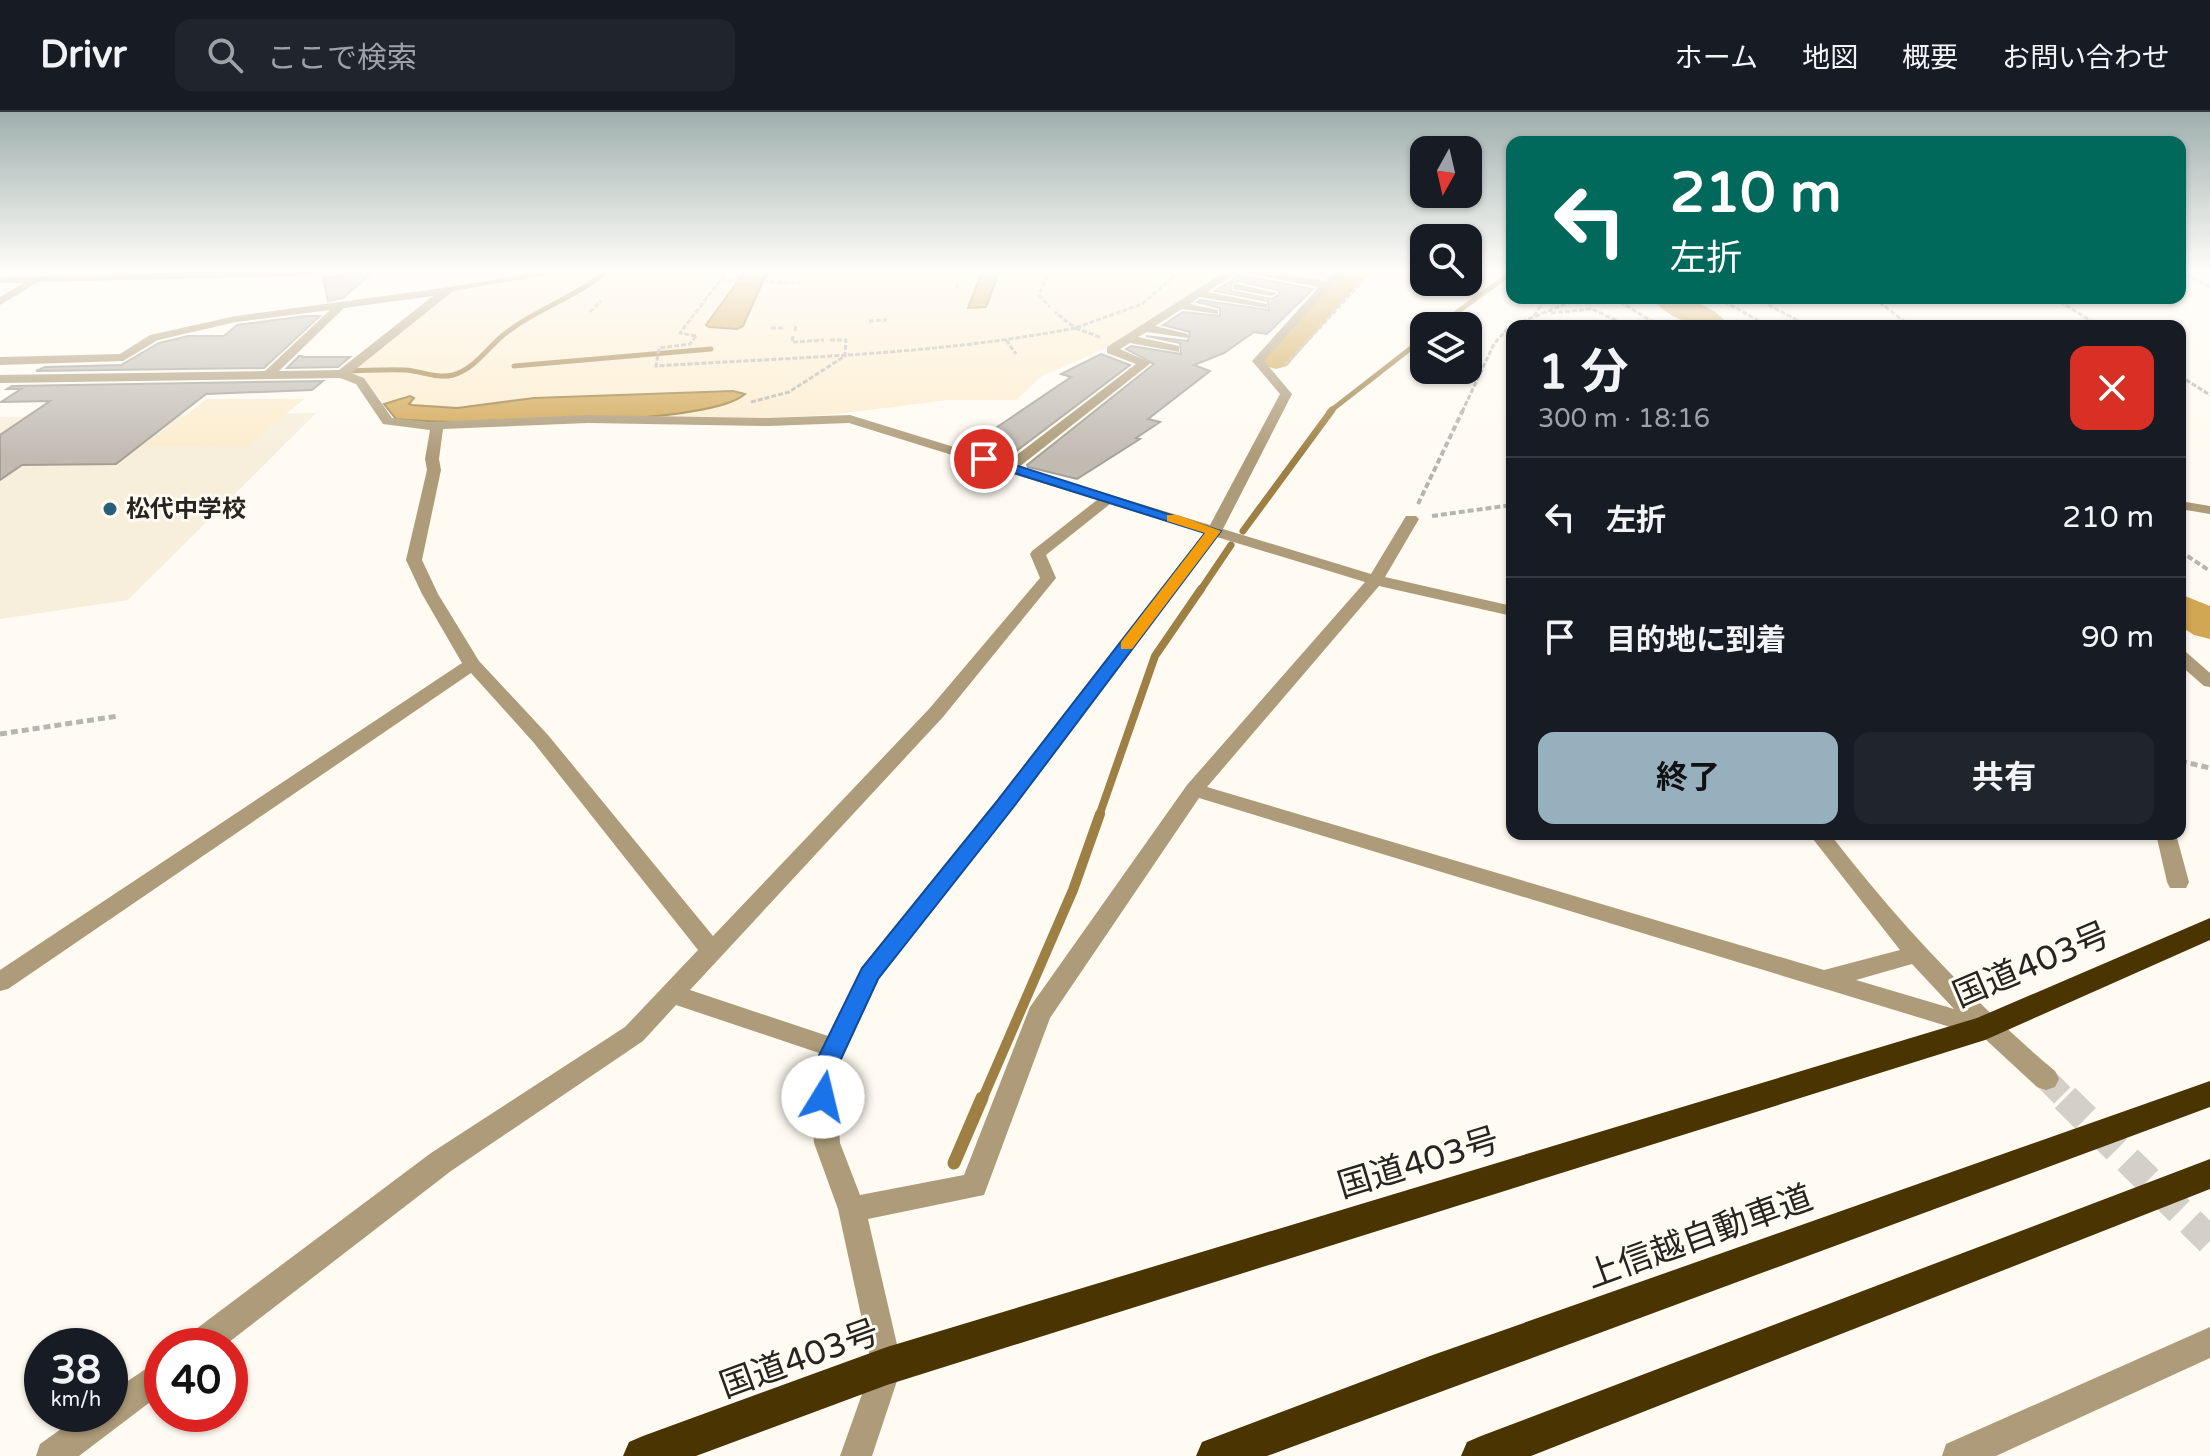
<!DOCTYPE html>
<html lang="ja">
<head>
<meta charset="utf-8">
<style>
	body { margin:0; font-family:"Varela Round","Noto Sans JP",sans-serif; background:#20242c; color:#f1f3f6; height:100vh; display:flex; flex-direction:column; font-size:30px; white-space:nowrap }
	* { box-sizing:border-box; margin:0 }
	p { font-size:26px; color:#9ea1a6 }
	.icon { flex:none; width:44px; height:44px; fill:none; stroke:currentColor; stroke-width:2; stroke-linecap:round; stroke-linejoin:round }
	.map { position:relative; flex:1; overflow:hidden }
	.side { position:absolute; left:1506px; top:208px; width:680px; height:520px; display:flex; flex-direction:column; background:#171b24; border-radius:16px; box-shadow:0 2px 6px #0004 }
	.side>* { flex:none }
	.top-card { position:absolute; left:1506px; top:24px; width:680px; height:168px; border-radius:16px; box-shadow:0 2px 6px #0004; background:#00695c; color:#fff; overflow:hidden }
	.needle { width:52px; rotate:188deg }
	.tools { position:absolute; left:1410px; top:24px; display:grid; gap:16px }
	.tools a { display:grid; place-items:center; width:72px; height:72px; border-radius:16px; background:#171b24; box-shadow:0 2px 6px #0004; font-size:40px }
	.speed { position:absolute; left:24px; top:1216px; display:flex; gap:16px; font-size:40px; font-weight:700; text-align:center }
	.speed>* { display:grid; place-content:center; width:104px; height:104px; border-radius:50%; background:#171b24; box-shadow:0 2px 6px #0004; line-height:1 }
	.speed small { font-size:20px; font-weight:400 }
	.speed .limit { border:12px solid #d22; background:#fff; color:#111 }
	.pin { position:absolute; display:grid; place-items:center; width:68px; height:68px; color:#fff; margin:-34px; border:4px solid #fff; border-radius:50%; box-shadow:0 2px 8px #0007 }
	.me { position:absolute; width:88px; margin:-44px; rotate:9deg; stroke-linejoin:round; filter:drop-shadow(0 0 6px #0008) }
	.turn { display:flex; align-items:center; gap:28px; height:168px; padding:0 32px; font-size:36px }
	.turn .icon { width:104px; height:104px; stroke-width:2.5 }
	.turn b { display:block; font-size:56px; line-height:68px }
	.round { display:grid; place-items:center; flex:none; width:84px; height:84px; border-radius:16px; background:#20242c }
	.headline { display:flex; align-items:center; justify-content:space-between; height:136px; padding:0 32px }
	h1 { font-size:48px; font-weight:700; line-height:60px }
	.primary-button { display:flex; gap:16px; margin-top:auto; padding:16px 32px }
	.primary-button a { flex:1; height:92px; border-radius:16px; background:#97b0be; color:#111; font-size:32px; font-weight:700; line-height:92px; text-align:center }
	.primary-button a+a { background:#20242c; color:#f1f3f6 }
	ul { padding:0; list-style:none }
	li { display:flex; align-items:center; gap:24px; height:120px; padding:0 32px; border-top:2px solid #363941 }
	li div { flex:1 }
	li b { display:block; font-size:30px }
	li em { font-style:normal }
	header { display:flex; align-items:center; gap:48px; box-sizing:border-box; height:112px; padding:0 40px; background:#171b24; border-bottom:2px solid #363941 }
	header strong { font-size:38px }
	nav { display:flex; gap:44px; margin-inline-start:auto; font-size:28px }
	.search { width:560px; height:72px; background:#20242c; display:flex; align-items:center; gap:20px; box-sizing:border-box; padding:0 28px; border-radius:16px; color:#9ea1a6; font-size:30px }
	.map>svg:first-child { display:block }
</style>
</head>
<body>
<header>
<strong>Drivr</strong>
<div class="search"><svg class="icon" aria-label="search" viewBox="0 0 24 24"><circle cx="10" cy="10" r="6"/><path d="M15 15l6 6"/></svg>ここで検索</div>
<nav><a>ホーム</a><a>地図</a><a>概要</a><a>お問い合わせ</a></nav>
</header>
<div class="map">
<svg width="2210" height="1344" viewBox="0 0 2210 1344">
	<rect width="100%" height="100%" fill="#fffbf2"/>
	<path fill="#f7eedc" d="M316 301 128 488 0 507V305Z"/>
	<path fill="#fceccd" d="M592 157H1229L1111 234 1042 264 1016 288H948L836 302 767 307H396L364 265 349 261 455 176Z
		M207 287H304L247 335 144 334Z"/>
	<path fill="#d1a754" stroke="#9e8045" stroke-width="2" d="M747 157H772L763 169 743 214 737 217 709 215 706 213Z
		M983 157H1000L986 195 968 196Z
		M733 279 745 282C709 315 452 313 396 307L384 292 410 284 414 286 409 292 412 293 457 296 534 286Z"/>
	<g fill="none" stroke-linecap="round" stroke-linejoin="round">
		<path stroke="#9e8045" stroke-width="5" d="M1438 214 1507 164
			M514 254 711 237
			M344 259C364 259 385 257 405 258 422 259 436 267 453 263 474 257 486 238 501 225 534 197 577 186 609 157
			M1329 300 1424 226"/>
		<path stroke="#9e8045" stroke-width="7" d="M1243 419 1332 298
			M1200 479 1231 433"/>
		<path stroke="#9e8045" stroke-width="8" d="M1099 704 1155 544 1201 477"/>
		<path stroke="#9e8045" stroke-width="10" d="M982 988 1073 778 1100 702"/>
		<path stroke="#9e8045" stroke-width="13" d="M954 1051 982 986"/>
		<path fill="#d1a754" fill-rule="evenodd" d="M1341 157H1371L1287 254 1276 257 1265 254 1260 247 1265 240Z
			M1653 186C1681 186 1712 189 1729 214 1701 214 1671 212 1653 186Z
			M2180 482 2210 494V527L2194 523 2180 514Z"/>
	</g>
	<path fill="#c1bbb2" stroke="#a49f95" stroke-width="2" fill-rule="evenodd" d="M374 159 343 186 328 189 323 166Z
		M1240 163 1313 177 1267 222 1254 220 1224 241 1194 253 1210 259 1148 307 1160 310 1136 326 1140 327 1077 367 1028 355 1027 353 1154 252 1126 237 1131 234 1181 242 1180 231 1146 224 1188 229 1190 220 1163 213 1183 200 1220 204V196L1197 190 1200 188 1269 198 1268 189 1215 179ZM1238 169 1278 178 1280 182 1271 187 1231 179V171Z
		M306 204H320L264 256 36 259 45 255 121 253 159 231 188 224H224L237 213Z
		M1101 242 1130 253 1007 346 969 334 1071 265 1061 262Z
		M299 244H303L301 245H350L338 255 287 256Z
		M323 269 312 278 206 282 116 352 22 353 0 368V323L50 289 1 290 21 277H7L12 274Z"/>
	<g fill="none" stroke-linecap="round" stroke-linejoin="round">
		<path stroke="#d4d0c8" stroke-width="23" stroke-dasharray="23 12" stroke-linecap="butt" d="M2046 967 2067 988"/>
		<path stroke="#d4d0c8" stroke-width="29" stroke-dasharray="29 15" stroke-linecap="butt" d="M2065 986 2210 1129"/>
		<path stroke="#b8b5ae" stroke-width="3" stroke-dasharray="5 2" stroke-linecap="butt" d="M629 157 727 160
			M1050 157 1039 183 1050 195
			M1508 157 1512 160
			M957 160 958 157
			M2180 160 2210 175
			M721 168 800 171
			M956 176 958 173
			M1614 186 1659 214
			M1718 186 1768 214
			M1756 186 1808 214
			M1874 186 1910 214
			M2054 186 2099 214
			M590 200 601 189
			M1551 201 1592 197 1628 214
			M1534 204 1546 186
			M1528 207 1532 214
			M869 209 887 208
			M771 216H784
			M795 219 796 213
			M696 224 690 232 659 236 656 254C796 245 936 243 1075 216L1055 200
			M696 224 680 221 729 157
			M793 224 792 230 824 228
			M1100 225 1075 216 1142 192 1174 164 1168 157
			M1006 228 1016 242
			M1285 253 1374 157
			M2180 264 2210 283
			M751 290 789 280 845 244 846 228H829
			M1462 300 1494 232 1509 215 1580 186"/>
		<path stroke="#b8b5ae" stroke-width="4" stroke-dasharray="6 3" stroke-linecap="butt" d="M1418 392 1463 298
			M1432 404 1512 393
			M2180 439 2210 459"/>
		<path stroke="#b8b5ae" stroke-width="5" stroke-dasharray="7 4" stroke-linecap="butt" d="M0 622 118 604
			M2180 649 2210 656"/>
		<path fill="#ad9b79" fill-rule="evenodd" d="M336 157 300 164 38 170 0 193V185L24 171H0V165Z
			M555 157H583L453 179 351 261 364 266 392 306 428 310 588 303 768 306 850 303 1006 351 1136 252 1107 241V235L1229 157H1258L1324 169 1338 157H1350L1330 175 1264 249 1292 282 1223 417 1371 462 1406 404H1416L1419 407 1385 465 1512 494V504L1379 474 1207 675 1824 858 1900 838 1809 722H1830C1897 809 1971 888 2055 959L2059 967 2055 975 2046 978 2037 975 1983 925 1199 686 1050 906 984 1083 868 1107 902 1254 872 1344H840L872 1254 838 1097 814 1031 809 962 819 941 676 893 643 929 451 1059 224 1234H184L188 1223 431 1041 625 915 698 838 534 631 471 561 8 877 0 879V858L462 551 422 482 406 448 427 358 425 347 430 318 383 312 356 272 340 266 0 271V263L265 259 330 198 236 210 158 228 123 249 0 253V245L120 242 150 223 236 204 443 176ZM1239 160 1319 175 1252 249 1280 282 1210 413 1019 355 1151 251 1120 237 1130 231 1179 240V234L1138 225 1147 220 1188 226V222L1155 214 1182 197 1218 202V198L1190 192 1199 185 1267 196V192L1207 180ZM433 184 339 258 279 259 344 196ZM588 311 768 314 849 311 1097 388 1032 439 1030 442 1040 466 929 597 713 824 548 623 479 549 438 482 422 448 441 358 439 347 443 317ZM1110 392 1204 421 998 687 862 856 828 924 690 878 943 605 1056 466 1046 443ZM1217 425 1365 470 1187 673 1030 895 964 1063 860 1083 840 1031 835 962 879 867ZM1912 852 1954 897 1856 868Z
			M1237 172 1277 181 1272 184 1233 177V173Z
			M2180 389 2210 394V402L2180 397Z
			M2180 539 2186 540 2210 561V575L2204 574 2180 553Z
			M2156 722H2176L2189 770 2186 776H2170L2167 770Z
			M2210 1215V1246L1996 1344H1942L1946 1332Z
			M162 1246V1281L79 1344H36L40 1332 82 1302H110V1281Z"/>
		<path fill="#493402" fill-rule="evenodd" d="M2210 806V828L1985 928 887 1273 696 1344H623L629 1330 643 1324 887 1235 1977 906Z
			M2210 969V995L1267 1344H1196L1202 1330 1430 1244Z
			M2210 1047V1077L1531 1344H1461L1467 1330 1481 1324Z"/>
	</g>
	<linearGradient id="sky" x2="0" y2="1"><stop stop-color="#9fafad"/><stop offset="0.46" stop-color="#fffdf9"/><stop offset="1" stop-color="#fffdf9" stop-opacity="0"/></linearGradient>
	<rect width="2210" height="345" fill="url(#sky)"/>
	<path fill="#1a73e8" stroke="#114b97" stroke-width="2" d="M984 343 1221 419 1012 697 878 867 834 962 835 985 832 992 823 995 815 992 810 962 862 856 998 688 1205 421 979 350 977 347Z"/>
	<path fill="#f59e0b" d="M1167 403H1177L1221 419 1132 537H1121V530L1205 421 1167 409Z"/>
	<circle fill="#285f7a" stroke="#fffbf2" stroke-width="3" cx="110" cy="397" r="8"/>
	<g text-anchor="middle" stroke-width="6" stroke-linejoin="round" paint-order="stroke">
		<g font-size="24" font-weight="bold" fill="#272521" stroke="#fffbf2" text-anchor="start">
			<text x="126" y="405">松代中学校</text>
		</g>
		<g font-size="34" fill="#272521" stroke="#fffbf2">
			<text transform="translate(2031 852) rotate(-23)" y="12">国道403号</text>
			<text transform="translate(1418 1050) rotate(-17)" y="12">国道403号</text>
			<text transform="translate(1699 1124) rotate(-20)" y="12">上信越自動車道</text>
			<text transform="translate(799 1246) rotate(-20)" y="12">国道403号</text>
		</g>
	</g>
</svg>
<div class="tools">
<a><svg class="needle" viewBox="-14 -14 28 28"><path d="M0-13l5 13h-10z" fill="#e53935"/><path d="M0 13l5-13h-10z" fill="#9ea1a6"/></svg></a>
<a><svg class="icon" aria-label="search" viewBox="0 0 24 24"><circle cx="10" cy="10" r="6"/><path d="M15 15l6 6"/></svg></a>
<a><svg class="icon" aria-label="layers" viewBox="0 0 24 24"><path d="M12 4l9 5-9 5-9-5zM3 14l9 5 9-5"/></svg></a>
</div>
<div class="speed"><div>38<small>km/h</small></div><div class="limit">40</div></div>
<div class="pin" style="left:984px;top:347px;background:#d93025"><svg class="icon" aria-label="arrive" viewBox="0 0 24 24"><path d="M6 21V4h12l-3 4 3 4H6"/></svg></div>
<svg class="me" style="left:823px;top:985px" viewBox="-20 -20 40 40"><circle r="19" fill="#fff"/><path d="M0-13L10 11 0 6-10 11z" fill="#1a73e8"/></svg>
<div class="top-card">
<div class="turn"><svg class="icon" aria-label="left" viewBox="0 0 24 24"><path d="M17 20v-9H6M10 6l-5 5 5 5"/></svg><div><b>210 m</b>左折</div></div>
</div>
<section class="side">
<div class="headline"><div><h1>1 分</h1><p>300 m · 18:16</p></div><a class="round" style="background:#d93025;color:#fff"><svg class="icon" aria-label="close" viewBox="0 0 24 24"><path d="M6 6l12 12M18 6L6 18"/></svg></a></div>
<ul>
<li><svg class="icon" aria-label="left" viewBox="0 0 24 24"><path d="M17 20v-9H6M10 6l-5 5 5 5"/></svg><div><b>左折</b></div><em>210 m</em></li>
<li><svg class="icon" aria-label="arrive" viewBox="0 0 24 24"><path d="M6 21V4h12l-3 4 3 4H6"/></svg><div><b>目的地に到着</b></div><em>90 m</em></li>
</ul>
<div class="primary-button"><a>終了</a><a>共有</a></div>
</section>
</div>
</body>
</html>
